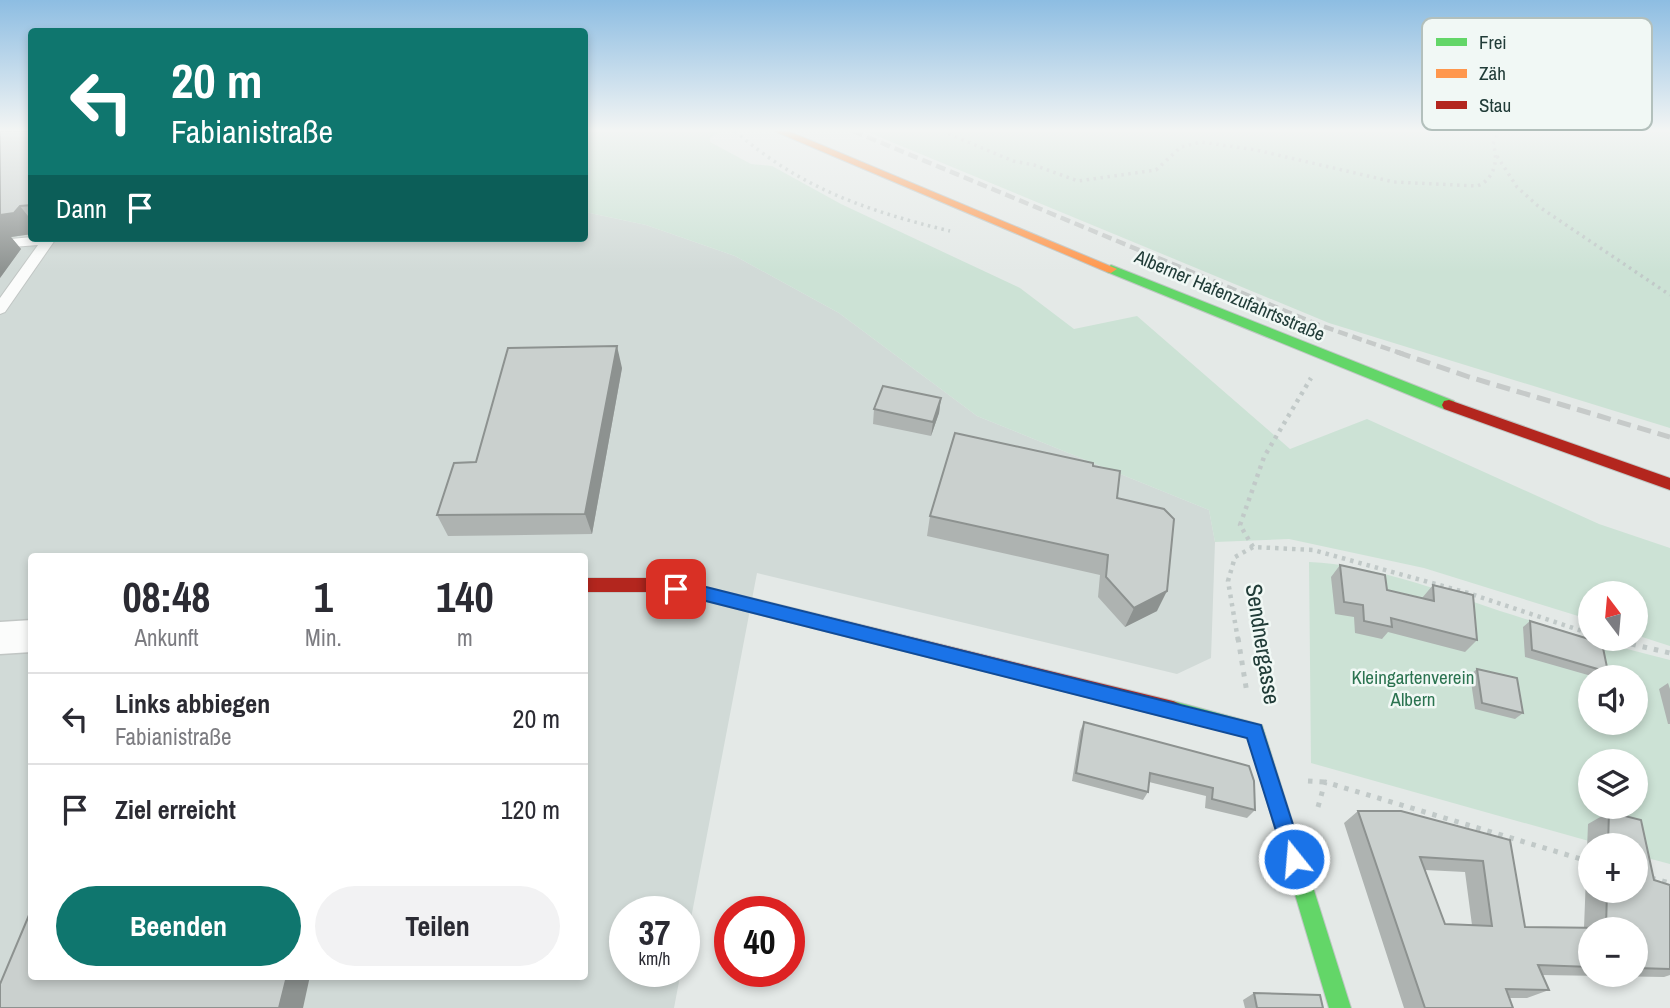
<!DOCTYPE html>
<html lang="de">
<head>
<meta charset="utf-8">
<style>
	body { margin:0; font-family:"Archivo Narrow",sans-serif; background:#f2f2f3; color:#2b2b33; height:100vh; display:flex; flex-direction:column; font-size:26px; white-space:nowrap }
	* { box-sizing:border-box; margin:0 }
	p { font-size:23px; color:#7c7c81 }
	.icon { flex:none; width:38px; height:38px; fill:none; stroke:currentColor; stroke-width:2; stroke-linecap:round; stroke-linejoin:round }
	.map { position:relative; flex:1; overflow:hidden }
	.sheet { position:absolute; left:28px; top:553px; width:560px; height:427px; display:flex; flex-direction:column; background:#fff; border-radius:7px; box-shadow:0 4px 10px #0003 }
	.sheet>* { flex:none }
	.top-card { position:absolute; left:28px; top:28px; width:560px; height:214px; border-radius:7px; box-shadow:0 4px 10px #0003; background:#0f766e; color:#fff; overflow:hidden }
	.needle { width:46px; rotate:344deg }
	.buttons { position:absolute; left:1578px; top:581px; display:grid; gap:14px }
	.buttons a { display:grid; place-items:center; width:70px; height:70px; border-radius:50%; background:#fff; box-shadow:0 4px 10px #0003; font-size:35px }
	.speed { position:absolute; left:609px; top:896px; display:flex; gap:14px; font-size:35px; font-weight:700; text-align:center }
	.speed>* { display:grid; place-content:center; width:91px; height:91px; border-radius:50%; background:#fff; box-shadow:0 4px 10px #0003; line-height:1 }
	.speed small { font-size:18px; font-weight:400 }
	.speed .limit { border:10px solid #d22; background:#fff; color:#111 }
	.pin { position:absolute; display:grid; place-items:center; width:60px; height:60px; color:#fff; margin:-30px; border-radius:14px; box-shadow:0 4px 10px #0006 }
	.me { position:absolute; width:77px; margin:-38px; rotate:343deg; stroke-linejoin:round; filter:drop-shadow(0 0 5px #0008) }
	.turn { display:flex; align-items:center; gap:24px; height:147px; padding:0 28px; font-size:32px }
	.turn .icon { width:91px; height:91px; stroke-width:2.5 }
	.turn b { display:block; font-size:49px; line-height:60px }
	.then { display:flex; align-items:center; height:66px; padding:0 28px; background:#0003; gap:14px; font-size:26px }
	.eta { display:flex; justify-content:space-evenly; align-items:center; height:119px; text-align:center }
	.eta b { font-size:42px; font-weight:700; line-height:49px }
	.primary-button { display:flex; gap:14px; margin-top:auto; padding:14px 28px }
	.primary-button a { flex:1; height:80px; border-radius:42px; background:#0f766e; color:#fff; font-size:28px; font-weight:700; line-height:80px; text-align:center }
	.primary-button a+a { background:#f2f2f3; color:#2b2b33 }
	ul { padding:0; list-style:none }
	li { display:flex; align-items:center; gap:21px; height:91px; padding:0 28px; border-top:2px solid #e1e1e2 }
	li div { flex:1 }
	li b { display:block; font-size:26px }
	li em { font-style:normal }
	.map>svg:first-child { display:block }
</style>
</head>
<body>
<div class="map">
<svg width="1670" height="1008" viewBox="0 0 1670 1008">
	<rect width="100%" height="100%" fill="#e4e9e7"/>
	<path fill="#d1dad7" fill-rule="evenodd" d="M0 131H31L32 238H584L585 212 646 225 735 256 839 313 977 416 1209 510 1215 542 1211 658 1177 674 757 573 684 955V912H625V971H681L674 1008H0ZM32 556H584V976H32Z"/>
	<path fill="#cce2d5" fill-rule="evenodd" d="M585 131H721L710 138V142L751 164 772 166 841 204 1020 288 1074 329 1137 316 1290 449 1367 419 1599 524 1670 548V646L1636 635V593H1591V620L1424 568 1289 539 1215 542 1209 510 977 416 839 313 735 256 646 225 585 212Z
		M865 131H1670V428L1329 323Z
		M1309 562C1374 565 1438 590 1500 611 1557 629 1612 646 1670 660V864L1636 855V845H1603L1311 763ZM1591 677H1636V723H1591ZM1591 761H1636V807H1591Z"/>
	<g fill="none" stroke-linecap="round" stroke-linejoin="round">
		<g stroke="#c1c6c4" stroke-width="2">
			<path id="lane" d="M32 237 55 240 5 312 0 314V298L38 245 0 248V240Z"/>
		</g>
		<g stroke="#c1c6c4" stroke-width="3">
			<path id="street" d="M32 620V652L0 654V622Z"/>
		</g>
		<g stroke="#bfc6c4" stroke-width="2">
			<path id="fast" d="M1111 265 1454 401 1456 405 1454 409H1444L1107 272 1105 269Z
				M1173 701 1262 725 1351 1008H1329L1248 738 1166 716 1164 710 1166 704Z"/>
		</g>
		<g stroke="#bfc6c4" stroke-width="2">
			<path id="slow" d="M774 131H788L1117 269 1111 273 1107 272Z"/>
		</g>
		<g stroke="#bfc6c4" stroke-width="2">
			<path id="jam" d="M1449 400 1670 478V490L1444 409 1442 405 1444 401Z
				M584 578H651L702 586 1173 701 1180 704 1182 710 1180 716 1173 719 702 600 651 592H584Z"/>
		</g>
		<path stroke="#c1c9c8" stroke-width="3.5" stroke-dasharray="2.5 4.5" stroke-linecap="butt" d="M735 131C800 188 867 211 950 231
			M942 131 1013 161 1034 165 1078 181 1156 170 1181 147 1201 142 1256 150 1394 182 1477 186C1494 180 1499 160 1493 144L1499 131
			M1497 156 1517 187 1538 206 1670 295"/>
		<path stroke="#c1c9c8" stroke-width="4.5" stroke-dasharray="3.5 5" stroke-linecap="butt" d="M1253 547 1240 525 1264 457 1311 378
			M1609 639 1614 640
			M1238 640 1228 581 1235 557 1253 547 1313 550 1468 593 1591 634"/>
		<path stroke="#c1c9c8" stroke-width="5" stroke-dasharray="4.5 7" stroke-linecap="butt" d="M1238 638 1247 693
			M1609 639 1670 653
			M1308 781 1325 782
			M1318 807 1325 782 1591 862
			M1651 878 1670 883"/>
		<use href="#lane" fill="#fbfcfb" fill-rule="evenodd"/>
		<use href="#street" fill="#fbfcfb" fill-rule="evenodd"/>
		<use href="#fast" fill="#63d668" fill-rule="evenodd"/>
		<use href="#slow" fill="#ff974d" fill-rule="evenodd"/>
		<use href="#jam" fill="#b3261e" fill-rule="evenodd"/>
		<path stroke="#c6cac9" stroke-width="4.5" stroke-dasharray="10 5" stroke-linecap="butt" d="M853 131 1319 325 1403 354"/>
		<path stroke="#c6cac9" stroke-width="5" stroke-dasharray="14 7" stroke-linecap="butt" d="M1397 352 1469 377 1670 437"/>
	</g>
	<path fill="#aeb3b1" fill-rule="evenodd" d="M32 131V234L11 237 21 249 0 278Z
		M622 368 592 534 448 536 437 515 476 462Z
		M941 398 939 413 931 436 873 424 874 409Z
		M1093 466 1117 498 1157 611 1125 627 1098 597 1100 575 927 536 930 516Z
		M1340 565 1387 590 1422 598 1433 585 1477 640 1465 652 1388 632 1382 639 1355 633 1354 617 1335 614 1331 577Z
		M1530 621 1608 672 1601 677H1595L1525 657 1523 627Z
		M1477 669 1523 713 1515 719 1475 709 1470 675Z
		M1668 683 1670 689V724H1668L1659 689Z
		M1084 722 1255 810 1247 818 1205 808 1206 796 1149 782 1148 792 1143 800 1072 781 1080 731Z
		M1358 811H1401L1510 840 1525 927 1584 928 1588 824 1609 812 1641 820 1654 880 1670 885V975L1664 977 1542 975 1549 990 1527 998H1510L1513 1008H1404L1344 823ZM1591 845H1636V891H1591ZM1425 870 1465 872 1472 925 1445 924ZM1591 929H1636V975H1591Z
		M1254 993 1323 1008H1245L1243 1000Z"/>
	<path fill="#8d9290" d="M20 206 32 221V234L11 237 21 249 0 278V215Z
		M617 346 622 368 592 534 585 514Z
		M941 398 939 413 931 436 933 422Z
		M1167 591 1157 611 1125 627 1134 608Z
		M287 976H310L303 1008H279Z"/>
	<path fill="#cad0ce" stroke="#8d9290" stroke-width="2" fill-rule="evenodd" d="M0 131H32V205L20 206 14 213 0 215Z
		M617 346 585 514 437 515 454 463 476 462 508 348Z
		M883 386 941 398 933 422 874 409Z
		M955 433 1093 463V466L1120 471 1117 498 1164 509 1174 519 1167 591 1134 608 1106 577 1108 555 930 516Z
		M1340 565 1385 575 1387 590 1434 601 1433 585 1473 595 1477 640 1391 618 1392 627 1364 621 1363 605 1344 602Z
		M1530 621 1602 643 1608 672 1532 650Z
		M1477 669 1517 678 1523 713 1482 703Z
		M1084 722 1249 766 1254 781 1255 810 1212 799 1213 788 1150 773 1148 792 1076 773Z
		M1358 811H1401L1510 840 1525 927 1606 928 1607 891H1636V845H1608L1609 812 1641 820 1654 880 1670 885V969L1636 968V929H1591V967L1538 965 1549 990 1506 989 1513 1008H1425ZM1420 857 1483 861 1492 926 1445 924Z
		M32 908V976H287L279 1008H0V984Z
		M1254 993 1320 995 1323 1008H1257Z"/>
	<linearGradient id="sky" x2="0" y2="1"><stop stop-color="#8dbde2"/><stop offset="0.48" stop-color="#f3f5f4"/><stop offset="1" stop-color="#f3f5f4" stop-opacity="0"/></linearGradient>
	<rect width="1670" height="272" fill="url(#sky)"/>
	<path fill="#1a73e8" stroke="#114b97" stroke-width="2" d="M676 582 702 586 1261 725 1304 859 1301 866 1294 869 1287 866 1247 738 702 600 670 594 667 589 670 584Z"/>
	<g text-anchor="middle" stroke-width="5" stroke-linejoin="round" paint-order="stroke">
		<g font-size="19" fill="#213c38" stroke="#f1f8f5">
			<text transform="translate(1230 295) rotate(23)" y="7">Alberner Hafenzufahrtsstraße</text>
		</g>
		<g font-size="19" fill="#2b7350" stroke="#f1f8f5">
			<text x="1413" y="684">Kleingartenverein<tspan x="1413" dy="22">Albern</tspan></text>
		</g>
		<g font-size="23" fill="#213c38" stroke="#f1f8f5">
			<text transform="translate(1263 644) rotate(81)" y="8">Sendnergasse</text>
		</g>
	</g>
	<rect x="1422" y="18" width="230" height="112" rx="10" fill="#f1f8f5" stroke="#b3c0bc" stroke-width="2"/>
	<rect x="1436" y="38" width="31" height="8" fill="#63d668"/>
	<rect x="1436" y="69" width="31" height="9" fill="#ff974d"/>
	<rect x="1436" y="101" width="31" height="8" fill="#b3261e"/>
	<g font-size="19" fill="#213c38">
		<text x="1479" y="49">Frei</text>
		<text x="1479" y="80">Zäh</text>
		<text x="1479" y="112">Stau</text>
	</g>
</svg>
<div class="buttons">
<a><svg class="needle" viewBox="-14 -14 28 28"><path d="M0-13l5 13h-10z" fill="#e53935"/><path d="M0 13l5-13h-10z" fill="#7c7c81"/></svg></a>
<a><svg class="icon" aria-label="sound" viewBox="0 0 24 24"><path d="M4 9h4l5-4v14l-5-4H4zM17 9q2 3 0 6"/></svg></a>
<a><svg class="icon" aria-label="layers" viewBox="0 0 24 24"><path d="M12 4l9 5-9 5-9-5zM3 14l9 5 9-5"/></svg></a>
<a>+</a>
<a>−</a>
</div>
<div class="speed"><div>37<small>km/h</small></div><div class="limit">40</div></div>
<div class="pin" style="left:676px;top:589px;background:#d93025"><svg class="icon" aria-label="arrive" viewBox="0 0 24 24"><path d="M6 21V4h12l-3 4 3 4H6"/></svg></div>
<svg class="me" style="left:1294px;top:859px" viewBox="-20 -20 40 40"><circle r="17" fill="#1a73e8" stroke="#fff" stroke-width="3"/><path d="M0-11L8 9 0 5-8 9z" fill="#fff"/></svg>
<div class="top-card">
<div class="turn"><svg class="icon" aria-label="left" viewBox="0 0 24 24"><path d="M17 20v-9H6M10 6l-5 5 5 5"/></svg><div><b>20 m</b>Fabianistraße</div></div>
<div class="then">Dann<svg class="icon" aria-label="arrive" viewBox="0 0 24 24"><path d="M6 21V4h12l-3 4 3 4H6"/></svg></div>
</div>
<section class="sheet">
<div class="eta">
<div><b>08:48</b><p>Ankunft</p></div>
<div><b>1</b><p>Min.</p></div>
<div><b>140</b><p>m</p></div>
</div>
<ul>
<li><svg class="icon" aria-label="left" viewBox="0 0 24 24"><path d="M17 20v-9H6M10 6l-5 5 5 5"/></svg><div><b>Links abbiegen</b><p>Fabianistraße</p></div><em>20 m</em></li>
<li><svg class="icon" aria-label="arrive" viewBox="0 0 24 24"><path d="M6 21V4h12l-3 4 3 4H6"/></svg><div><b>Ziel erreicht</b></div><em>120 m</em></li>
</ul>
<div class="primary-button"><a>Beenden</a><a>Teilen</a></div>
</section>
</div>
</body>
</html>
